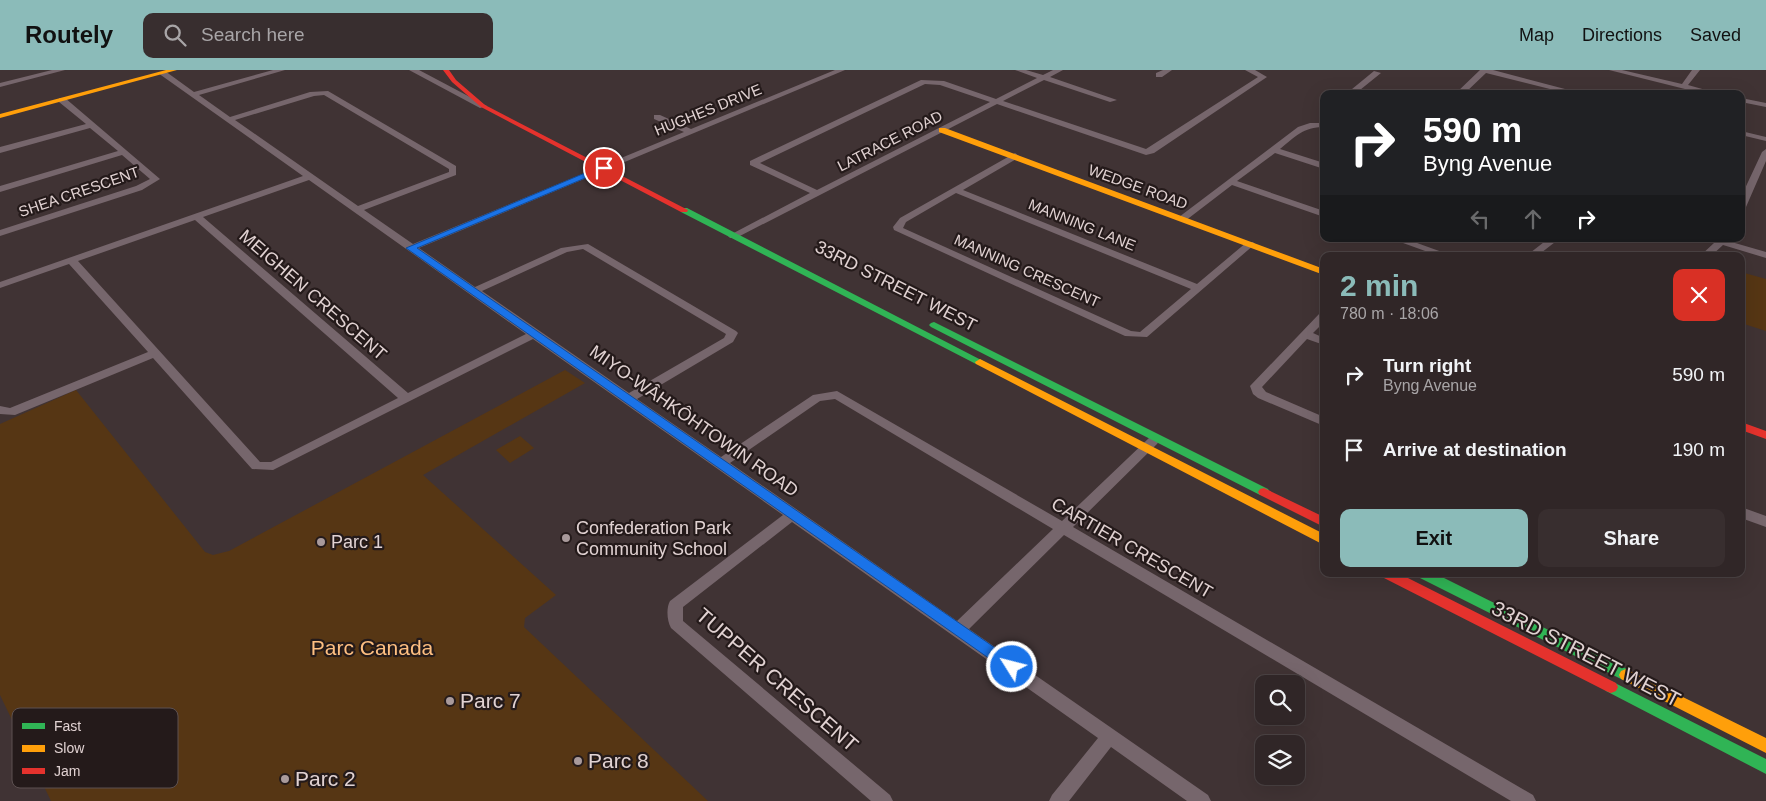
<!DOCTYPE html>
<html lang="en">
<head>
<meta charset="utf-8">
<style>
	body { margin:0; font-family:Arial,sans-serif; background:#382e2f; color:#f1f3f6; height:100vh; display:flex; flex-direction:column; font-size:19px; white-space:nowrap }
	* { box-sizing:border-box; margin:0 }
	p { font-size:16px; color:#a8a5a7 }
	.icon { flex:none; width:28px; height:28px; fill:none; stroke:currentColor; stroke-width:2; stroke-linecap:round; stroke-linejoin:round }
	.map { position:relative; flex:1; overflow:hidden }
	.drawer { position:absolute; left:1320px; top:182px; width:425px; height:325px; display:flex; flex-direction:column; background:#302627; border-radius:10px; box-shadow:0 5px 20px #0002,0 0 0 1px #4b4344 }
	.drawer>* { flex:none }
	.top-card { position:absolute; left:1320px; top:20px; width:425px; height:152px; border-radius:10px; box-shadow:0 5px 20px #0002,0 0 0 1px #4b4344; background:#202124; color:#fff; overflow:hidden }
	.fabs { position:absolute; left:1255px; top:605px; display:grid; gap:10px }
	.fabs a { display:grid; place-items:center; width:50px; height:50px; border-radius:10px; background:#302627; box-shadow:0 5px 20px #0002,0 0 0 1px #4b4344; font-size:25px }
	.pin { position:absolute; display:grid; place-items:center; width:42px; height:42px; color:#fff; margin:-21px; border:2px solid #fff; border-radius:50%; box-shadow:0 1px 5px #0007 }
	.me { position:absolute; width:55px; margin:-28px; rotate:306deg; stroke-linejoin:round; filter:drop-shadow(0 0 4px #0008) }
	.turn { display:flex; align-items:center; gap:18px; height:105px; padding:0 20px; font-size:22px }
	.turn .icon { width:65px; height:65px; stroke-width:2.5 }
	.turn b { display:block; font-size:35px; line-height:42px }
	.lanes { display:flex; align-items:center; height:48px; padding:0 20px; background:#0003; justify-content:center; gap:25px; direction:ltr }
	.lanes .off { opacity:.35 }
	.round { display:grid; place-items:center; flex:none; width:52px; height:52px; border-radius:10px; background:#382e2f }
	.overview { display:flex; align-items:center; justify-content:space-between; height:85px; padding:0 20px }
	h1 { font-size:30px; font-weight:700; line-height:38px; color:#8bbbb9 }
	.button { display:flex; gap:10px; margin-top:auto; padding:10px 20px }
	.button a { flex:1; height:58px; border-radius:10px; background:#8bbbb9; color:#111; font-size:20px; font-weight:700; line-height:58px; text-align:center }
	.button a+a { background:#382e2f; color:#f1f3f6 }
	ul { padding:0; list-style:none }
	li { display:flex; align-items:center; gap:15px; height:75px; padding:0 20px }
	li div { flex:1 }
	li b { display:block; font-size:19px }
	li em { font-style:normal }
	header { display:flex; align-items:center; gap:30px; box-sizing:border-box; height:70px; padding:0 25px; background:#8bbbb9; color:#111 }
	header strong { font-size:24px }
	nav { display:flex; gap:28px; margin-inline-start:auto; font-size:18px }
	.search { width:350px; height:45px; background:#382e2f; display:flex; align-items:center; gap:12px; box-sizing:border-box; padding:0 18px; border-radius:10px; color:#a8a5a7; font-size:19px }
	.map>svg:first-child { display:block }
</style>
</head>
<body>
<header>
<strong>Routely</strong>
<div class="search"><svg class="icon" aria-label="search" viewBox="0 0 24 24"><circle cx="10" cy="10" r="6"/><path d="M15 15l6 6"/></svg>Search here</div>
<nav><a>Map</a><a>Directions</a><a>Saved</a></nav>
</header>
<div class="map">
<svg width="1766" height="731" viewBox="0 0 1766 731">
	<rect width="100%" height="100%" fill="#403334"/>
	<path fill="#563614" d="M1741 202 1766 209V261L1741 253Z
		M565 300 585 313 423 405 556 525 525 548 524 557 708 731H51L0 625V354L76 320 205 482 213 485 229 481Z
		M520 366 534 378 510 393 496 380Z"/>
	<g fill="none" stroke-linecap="round" stroke-linejoin="round">
		<path fill="#76666c" fill-rule="evenodd" d="M52 0H65L0 17V13Z
			M273 0H285L199 25 230 47 310 22 328 21 456 96V105L364 140 413 174 684 62 654 49V45H660L691 59 835 0H845L419 178 475 217 561 178 588 174 736 261 738 263 733 272 637 329 721 387 813 325 837 321 1062 451 1149 368H1157L1159 371 1157 374 1073 457 1533 725 1536 731H1511L1064 465 969 559 1208 725 1211 731H1187L1111 677 1069 731H1049L1052 725 1098 668 792 452 683 537V551L890 725 893 731H871L671 558C667 551 666 538 670 531L783 445 533 269 273 400 252 399 153 288 15 345 0 344V336L10 338 148 282 69 194 0 218V212L303 106 158 3 165 1 194 22ZM324 25 449 99V102L358 136 235 50 314 26ZM309 110 526 264 408 323 203 147ZM195 150 398 328 271 392H260L78 191ZM583 179 726 264 724 268 629 323 482 221 567 182ZM835 329 1053 459 957 551 730 393 820 331Z
			M409 0H419L487 36 480 38Z
			M1015 0H1026L1043 5 1053 0H1063L1050 7 1117 30 1110 32 1044 10 1003 31 1146 79 1258 7 1245 0H1255L1267 7 1154 83 1146 85 997 34 736 168H730L728 166 810 123 750 95V91L921 10 944 11 996 29 1037 8ZM925 14 940 15 990 32 817 120 760 93Z
			M1163 0H1172L1162 7H1156V3Z
			M1480 0H1493L1584 24H1570L1486 3 1464 24H1455Z
			M1609 0H1622L1682 14 1692 0H1700L1688 15 1720 24H1705Z
			M1374 1 1381 3 1355 24H1346Z
			M59 28H65L160 109 142 120 0 166V160L136 116 150 109 122 85 0 122V116L118 81 90 58 0 83V77L86 54 59 32Z
			M1741 28 1766 33V37L1741 32Z
			M1310 53H1324V57C1303 57 1295 67 1280 79L1324 93V99L1275 83 1237 111 1324 141V147L1232 115 1185 151H1179V147L1298 57Z
			M1741 61 1766 67V71L1741 65Z
			M1766 79V91L1746 137 1741 140V127L1762 82Z
			M1015 83 1019 86 1018 88 963 120 1197 214 1247 172H1253L1255 174 1147 267 1125 266 894 160 893 157 900 148ZM956 123 1191 219 1140 262 1131 261 903 158 906 152Z
			M1392 169H1406L1453 186H1439Z
			M1548 169H1559L1537 186H1526Z
			M1706 169H1729L1728 171 1766 182V188L1723 175 1711 186H1700L1714 173Z
			M1324 242V252L1313 263 1324 268V275L1307 269 1262 317 1266 322 1324 347V356L1258 328 1253 324 1250 316 1320 243Z
			M1741 437 1766 446V457L1741 448Z"/>
		<path fill="#30b455" fill-rule="evenodd" d="M681 138H687L985 292 984 294H976L681 142Z
			M934 252 1268 419 1270 422 1268 425H1260L931 257 929 255 931 253Z
			M1419 504H1436L1631 601 1633 605 1631 609 1626 611 1621 609 1420 508Z
			M1611 611 1766 689V704L1606 621 1604 617 1606 613Z"/>
		<path fill="#ff9f0a" fill-rule="evenodd" d="M166 0H177L0 48V44Z
			M939 58H945L1324 199V205L939 62Z
			M980 289 1324 464V475L976 294 975 292Z
			M1626 599 1766 668V683L1621 609 1619 605 1621 601Z"/>
		<path fill="#e5322d" fill-rule="evenodd" d="M443 0H449L456 10 485 35 688 140 687 142H681L481 37 452 12Z
			M1741 352 1766 361V369L1741 360Z
			M1264 418 1324 447V457L1260 425 1258 422 1260 419Z
			M1383 504H1400L1616 613 1618 617 1616 621 1611 623 1606 621 1384 508Z"/>
	</g>
	<path fill="#1a73e8" stroke="#114b97" d="M604 95 608 98 607 99 417 178 1017 593 1019 597 1017 601 1012 603 1007 601 406 178Z"/>
	<g fill="#a99a9b" stroke="#241a1a" stroke-width="2">
		<circle cx="566" cy="468" r="5"/>
		<circle cx="321" cy="472" r="5"/>
		<circle cx="450" cy="631" r="5"/>
		<circle cx="578" cy="691" r="5"/>
		<circle cx="285" cy="709" r="5"/>
	</g>
	<g text-anchor="middle" stroke-width="4.5" stroke-linejoin="round" paint-order="stroke">
		<g font-size="15" fill="#e1d2d2" stroke="#241a1a">
			<text transform="translate(708 40) rotate(-22)" y="5">HUGHES DRIVE</text>
			<text transform="translate(890 71) rotate(-27)" y="5">LATRACE ROAD</text>
			<text transform="translate(1138 117) rotate(20)" y="5">WEDGE ROAD</text>
			<text transform="translate(79 122) rotate(-19)" y="5">SHEA CRESCENT</text>
			<text transform="translate(1082 155) rotate(22)" y="5">MANNING LANE</text>
			<text transform="translate(1027 201) rotate(24)" y="5">MANNING CRESCENT</text>
		</g>
		<g font-size="18" fill="#e1d2d2" stroke="#241a1a">
			<text transform="translate(896 216) rotate(27)" y="6">33RD STREET WEST</text>
			<text transform="translate(313 225) rotate(41)" y="6">MEIGHEN CRESCENT</text>
			<text transform="translate(694 351) rotate(35)" y="6">MIYO-WÂHKÔHTOWIN ROAD</text>
			<text transform="translate(1132 478) rotate(30)" y="6">CARTIER CRESCENT</text>
		</g>
		<g font-size="18" fill="#e1d2d2" stroke="#241a1a" text-anchor="start">
			<text x="576" y="464">Confederation Park<tspan x="576" dy="21">Community School</tspan></text>
			<text x="331" y="478">Parc 1</text>
		</g>
		<g font-size="21" fill="#febf81" stroke="#241a1a">
			<text x="372" y="585">Parc Canada</text>
		</g>
		<g font-size="21" fill="#e1d2d2" stroke="#241a1a">
			<text transform="translate(1586 584) rotate(27)" y="7">33RD STREET WEST</text>
			<text transform="translate(777 610) rotate(41)" y="7">TUPPER CRESCENT</text>
		</g>
		<g font-size="21" fill="#e1d2d2" stroke="#241a1a" text-anchor="start">
			<text x="460" y="638">Parc 7</text>
			<text x="588" y="698">Parc 8</text>
			<text x="295" y="716">Parc 2</text>
		</g>
	</g>
	<rect x="12" y="638" width="166" height="80" rx="8" fill="#241a1a" stroke="#5d5151" stroke-width="1"/>
	<rect x="22" y="653" width="23" height="6" fill="#30b455"/>
	<rect x="22" y="675" width="23" height="7" fill="#ff9f0a"/>
	<rect x="22" y="698" width="23" height="6" fill="#e5322d"/>
	<g font-size="14" fill="#e1d2d2">
		<text x="54" y="661">Fast</text>
		<text x="54" y="683">Slow</text>
		<text x="54" y="706">Jam</text>
	</g>
</svg>
<div class="fabs">
<a><svg class="icon" aria-label="search" viewBox="0 0 24 24"><circle cx="10" cy="10" r="6"/><path d="M15 15l6 6"/></svg></a>
<a><svg class="icon" aria-label="layers" viewBox="0 0 24 24"><path d="M12 4l9 5-9 5-9-5zM3 14l9 5 9-5"/></svg></a>
</div>
<div class="pin" style="left:604px;top:98px;background:#d93025"><svg class="icon" aria-label="arrive" viewBox="0 0 24 24"><path d="M6 21V4h12l-3 4 3 4H6"/></svg></div>
<svg class="me" style="left:1012px;top:597px" viewBox="-20 -20 40 40"><circle r="17" fill="#1a73e8" stroke="#fff" stroke-width="3"/><path d="M0-11L8 9 0 5-8 9z" fill="#fff"/></svg>
<div class="top-card">
<div class="turn"><svg class="icon" aria-label="right" viewBox="0 0 24 24"><path d="M7 20v-9h11M14 6l5 5-5 5"/></svg><div><b>590 m</b>Byng Avenue</div></div>
<div class="lanes"><svg class="icon off" aria-label="left" viewBox="0 0 24 24"><path d="M17 20v-9H6M10 6l-5 5 5 5"/></svg><svg class="icon off" aria-label="ahead" viewBox="0 0 24 24"><path d="M12 20V5M6 11l6-6 6 6"/></svg><svg class="icon" aria-label="right" viewBox="0 0 24 24"><path d="M7 20v-9h11M14 6l5 5-5 5"/></svg></div>
</div>
<section class="drawer">
<div class="overview"><div><h1>2 min</h1><p>780 m · 18:06</p></div><a class="round" style="background:#d93025;color:#fff"><svg class="icon" aria-label="close" viewBox="0 0 24 24"><path d="M6 6l12 12M18 6L6 18"/></svg></a></div>
<ul>
<li><svg class="icon" aria-label="right" viewBox="0 0 24 24"><path d="M7 20v-9h11M14 6l5 5-5 5"/></svg><div><b>Turn right</b><p>Byng Avenue</p></div><em>590 m</em></li>
<li><svg class="icon" aria-label="arrive" viewBox="0 0 24 24"><path d="M6 21V4h12l-3 4 3 4H6"/></svg><div><b>Arrive at destination</b></div><em>190 m</em></li>
</ul>
<div class="button"><a>Exit</a><a>Share</a></div>
</section>
</div>
</body>
</html>
